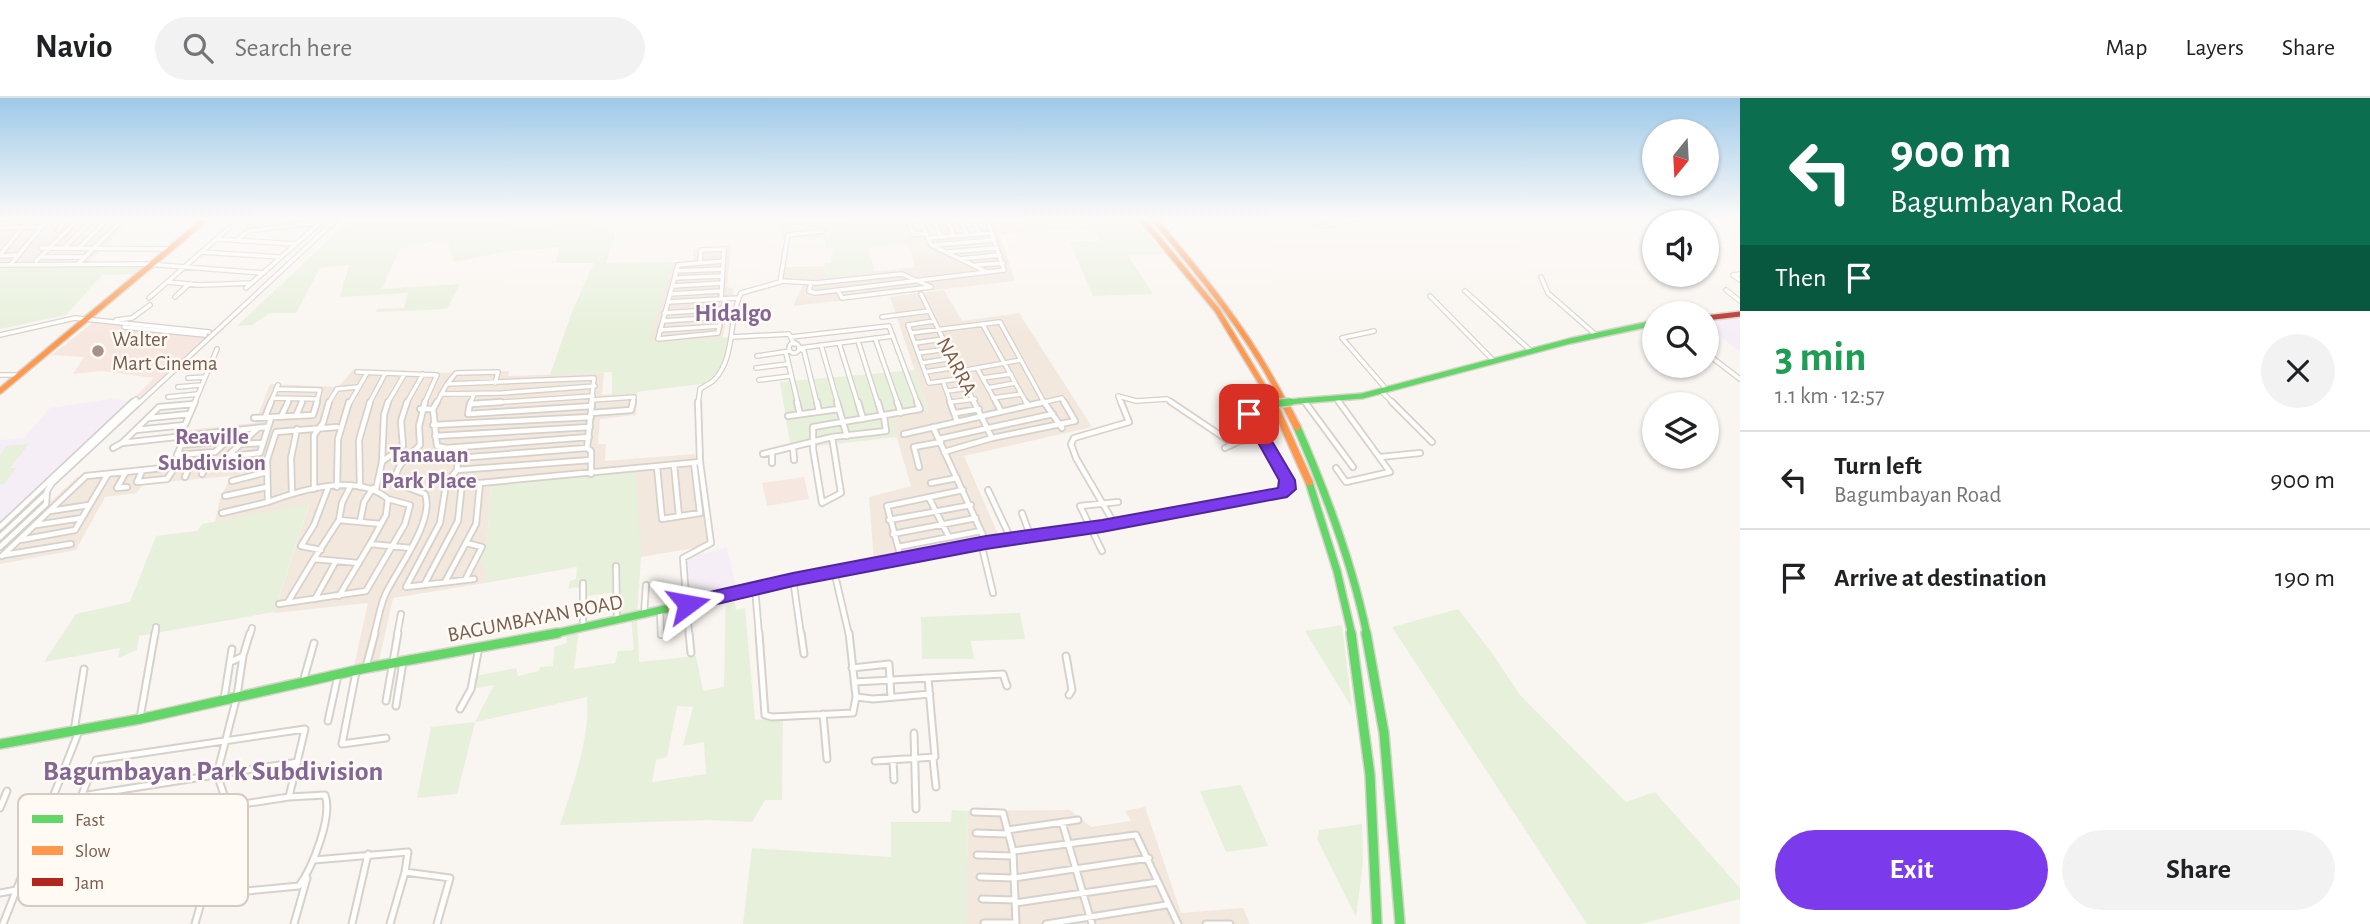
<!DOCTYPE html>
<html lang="en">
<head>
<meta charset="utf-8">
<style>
	body { margin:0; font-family:"Alegreya Sans",sans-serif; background:#f2f2f2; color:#202124; height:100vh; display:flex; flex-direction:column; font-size:26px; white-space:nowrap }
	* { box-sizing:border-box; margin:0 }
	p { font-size:23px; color:#757577 }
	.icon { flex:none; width:38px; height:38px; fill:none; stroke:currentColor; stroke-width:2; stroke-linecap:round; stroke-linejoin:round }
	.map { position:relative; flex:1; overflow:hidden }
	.panel { display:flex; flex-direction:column; background:#fff; width:630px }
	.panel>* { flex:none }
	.guide { background:#0b6e4f; color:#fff; overflow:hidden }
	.needle { width:46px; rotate:198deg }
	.tools { position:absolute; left:1642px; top:21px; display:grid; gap:14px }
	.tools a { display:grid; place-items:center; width:77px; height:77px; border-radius:50%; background:#fff; box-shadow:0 2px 5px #0004; font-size:35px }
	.pin { position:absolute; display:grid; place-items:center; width:60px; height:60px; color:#fff; margin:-30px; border-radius:14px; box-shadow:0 4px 10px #0006 }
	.me { position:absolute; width:77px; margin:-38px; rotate:77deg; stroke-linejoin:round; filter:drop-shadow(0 0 5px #0008) }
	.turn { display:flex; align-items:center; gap:24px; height:147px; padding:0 35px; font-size:32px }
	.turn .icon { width:91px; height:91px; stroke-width:2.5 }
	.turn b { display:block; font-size:49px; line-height:60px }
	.then { display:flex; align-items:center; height:66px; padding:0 35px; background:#0003; gap:14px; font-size:26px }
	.round { display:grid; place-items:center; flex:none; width:74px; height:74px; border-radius:37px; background:#f2f2f2 }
	.headline { display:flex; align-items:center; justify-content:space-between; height:119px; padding:0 35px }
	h1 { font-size:42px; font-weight:700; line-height:52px; color:#1e9e55 }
	.action { display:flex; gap:14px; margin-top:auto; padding:14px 35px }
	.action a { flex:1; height:80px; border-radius:42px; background:#7c3aed; color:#fff; font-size:28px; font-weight:700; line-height:80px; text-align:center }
	.action a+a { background:#f2f2f2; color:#202124 }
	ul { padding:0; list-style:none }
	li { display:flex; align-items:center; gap:21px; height:98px; padding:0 35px; border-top:2px solid #e0e0e0 }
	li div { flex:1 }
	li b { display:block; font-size:26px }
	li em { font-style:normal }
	header { display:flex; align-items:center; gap:42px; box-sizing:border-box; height:98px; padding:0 35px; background:#fff; border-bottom:2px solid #e0e0e0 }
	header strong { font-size:33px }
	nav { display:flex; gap:38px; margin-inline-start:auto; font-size:24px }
	.search { width:490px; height:63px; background:#f2f2f2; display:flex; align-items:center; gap:18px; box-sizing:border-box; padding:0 24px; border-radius:38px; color:#757577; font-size:26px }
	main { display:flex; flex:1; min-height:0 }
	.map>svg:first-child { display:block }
</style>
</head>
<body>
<header>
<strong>Navio</strong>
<div class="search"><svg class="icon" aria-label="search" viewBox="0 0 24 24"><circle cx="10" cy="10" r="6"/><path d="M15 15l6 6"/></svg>Search here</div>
<nav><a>Map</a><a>Layers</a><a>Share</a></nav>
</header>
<main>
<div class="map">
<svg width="1740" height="826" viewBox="0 0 1740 826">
	<rect width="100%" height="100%" fill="#f9f5f0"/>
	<path fill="#f2e8de" d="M0 121H132L88 165 0 167Z
		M899 121H1098L1103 128 1000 137 1015 183 793 208 804 185 781 183 784 169 824 168 827 179 916 169Z
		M731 147 727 189 734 191 722 240 648 245 672 164H693V151Z
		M944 192 962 223 1019 215 1092 329 964 358 1000 441 874 463 869 399 911 388 891 320 928 312 890 199Z
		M354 271 398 276 509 273 508 278 604 275 602 297 637 294 636 317 600 321 598 346H606L605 363 695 356 709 445 700 449 641 459 592 379 491 387 487 446 478 464 485 465V485L393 500 378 568 353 573 368 505 274 515 309 407 215 424 220 401 231 378 143 386 137 395 105 399 76 452 0 466V451L77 379 171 369 189 332 255 325 270 286 338 289Z
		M1145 709 1181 815 1243 810 1250 826H966L968 713 1070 712 1091 729 1131 723 1125 713Z"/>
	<path fill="#f6e8e1" d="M96 222 182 231 214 234 137 304 131 303 154 280 102 273 73 276 84 259 52 257Z
		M804 379 809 401 767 408 762 385Z"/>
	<path fill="#f6eef6" d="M1740 218V251H1736L1706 227V221Z
		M111 301 131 303 0 426V342L24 340 50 310Z
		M727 449 736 490 692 500 687 460Z"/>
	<path fill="#e7f0db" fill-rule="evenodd" d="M433 121H509L508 129 555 127 561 121H594L596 126 616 136 606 165 672 164 649 245 732 239 717 278 709 285 612 297V274L550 277 572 214 594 165H556L559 149 504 154 454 164 447 141 400 150 382 191 460 186 447 211 376 214 377 211 404 210 408 195 340 199 349 167 320 170 296 215H270L252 227 237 228 348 124 431 125Z
		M781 121H848L850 126H901L908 145 868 150 875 174 827 179 824 165H831L833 151 826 150 824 140 781 141Z
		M1118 121H1133L1165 156H1127L1153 196 1093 198 1070 144 1098 143 1099 138 1091 130 1099 125Z
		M153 166 142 176 102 177 66 217 0 231V167Z
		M915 272 928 313 892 320 897 339 791 351 780 284Z
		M29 346 10 370H16L4 386 0 387V357L6 348Z
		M636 374 641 459 637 518 639 564 696 558 703 593 724 589 726 497 733 496 736 512 745 510 755 622 783 619 782 702H765L752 724 706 722 560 727C573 686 590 642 587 599L475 624 457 696 417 700 431 629 475 624 494 587 471 591 475 578 516 570 518 578 539 573 540 569 553 568 554 549 567 545 565 533 579 530 574 571 615 565 618 553 634 552 631 519 617 522 616 494 586 498 583 492 576 489 568 491 570 483 576 481 577 469 485 485V466L477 464 487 446 491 387ZM677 608 693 609 683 648 704 644 706 676 652 684 656 662 667 659Z
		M309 406 274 514 139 538 137 552 118 560 120 550 44 564 76 516 130 504 156 438 197 433 202 426Z
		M1458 511 1492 555 1520 597 1626 704 1655 694 1740 790V801L1640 826H1587L1392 529Z
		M1020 515 1025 541 971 543 974 561H922L921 519Z
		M1342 527 1352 610 1305 533Z
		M1241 687 1268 748 1226 754 1200 693Z
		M952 712 968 713 966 826H743L752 750 891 759V724H951Z
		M1362 726 1363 763 1356 819 1317 741 1319 732Z"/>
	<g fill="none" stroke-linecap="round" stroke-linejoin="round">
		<g stroke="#d7d1cb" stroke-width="6">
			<path id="street-far2" d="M0 121H7
				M907 121 913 136H926
				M920 121 931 147 987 174
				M934 121 941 139
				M947 121 954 138
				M960 121 967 137
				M973 121 980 136
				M1308 121 1325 128 1357 121
				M0 130 40 129
				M58 132 67 121
				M928 140 993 135
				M217 141 295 146
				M238 142 248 133 320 124
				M933 147 995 142
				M80 149 108 121
				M41 150 170 151
				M64 150 93 121
				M201 154 280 159
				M946 154 997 150
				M0 157 22 130
				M0 158 19 157
				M40 159H84
				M959 161 1000 157
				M36 163 79 121
				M700 165 723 163
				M11 166 48 121
				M78 166 123 121
				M0 167 146 166 264 175
				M976 167 1003 165
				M676 173 723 171
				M1740 176 1733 177 1740 182
				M1541 179 1548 195 1596 237
				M675 180 722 178
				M781 183 816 185 902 176 931 189
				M167 184 200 187 252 185
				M811 185 809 193 815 195 1004 172 987 121
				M673 188 722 185
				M246 190 321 124
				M838 192 842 200 931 189
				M1726 192 1740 203
				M1465 193 1531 253
				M670 196 721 193
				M921 196 975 306
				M1430 198 1493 262
				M175 199 189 186
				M149 200 230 129
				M721 201 724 151 701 152 700 165 678 167 658 241 718 235 725 201
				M668 204 738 200
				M664 215 723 211
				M882 219 929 213
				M116 222 132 220 150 207
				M663 223 722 219
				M934 223 908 227 929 285 965 280
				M983 227 1027 306
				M124 229 205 237
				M660 232 720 228
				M1374 233 1342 240 1387 292
				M911 235 1000 224 1045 306
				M0 237 75 220 209 234
				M732 239 789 236 794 246
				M791 239 889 228 918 306
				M875 240 898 306
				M858 243 878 306
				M839 245 858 306
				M915 245 943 241
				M789 250a5 5 0 1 1 10 0a5 5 0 1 1-10 0Z
				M821 247 838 306
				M800 250 893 238
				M800 251 804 253 817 306
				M786 255 798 306
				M918 255 948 251
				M1706 255 1740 281
				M757 258 790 253
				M203 265 212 264
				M922 265 953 260
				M756 270 788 266
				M977 270 997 306
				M961 273 1021 262
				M357 274 437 277 424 306
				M925 274 957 269
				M0 277H18
				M188 280 205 279
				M983 280 1011 276
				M759 282 791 278
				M943 283 951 306
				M447 286 456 275 498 274 495 285
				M178 289 201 287
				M988 290 1015 285
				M276 291 320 292 316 306
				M948 293 969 290
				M1381 293 1394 306
				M441 296 503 295 595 288
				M168 299 198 296
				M273 300 318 301
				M993 300 1021 296
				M1336 300 1340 306
				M593 302 634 299 632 306
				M1304 302 1307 306
				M951 304 975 301
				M131 306 136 301
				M138 306 337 121
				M194 306 217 251
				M270 306 278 287
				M287 306 289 301
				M301 306 303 301
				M328 306 337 291 357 289
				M349 306 367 275
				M369 306 385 276
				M387 306 404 277
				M406 306 423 276
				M436 306 447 286 594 280 591 306
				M470 306 474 296
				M474 306 593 298
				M698 306 700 291C704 288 710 286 714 282 736 260 728 221 741 195L780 184 788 137 823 133
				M1037 306 1062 300 1065 306
				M1121 306 1118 298 1136 303 1167 301 1174 306"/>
		</g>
		<g stroke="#d7d1cb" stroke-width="8">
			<path id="street-far1" d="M471 304 470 306 501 304
				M797 304 800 316
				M817 304 819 314
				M837 304 847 338
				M858 304 863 321
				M878 304 882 318
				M897 304 901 315
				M950 304 957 323
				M974 304 992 340
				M996 304 1001 313
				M1026 304 1028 307
				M1044 304 1062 330
				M1171 304 1232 345
				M1305 304 1353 369
				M1392 304 1432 344
				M470 306 468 316 592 308
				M420 311H433L437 348 447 350 458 360 457 372 446 386 440 425 406 489 474 481
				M433 311 437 304
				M591 315 631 312 633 304
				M956 315 979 311
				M296 318 302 304
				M788 318 839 311
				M265 319 271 304
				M281 319 288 304
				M149 320 189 316
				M254 320 313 317 317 304
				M433 327 591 319
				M337 329 276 334 267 362 268 404C303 391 357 375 388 401L386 417 370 446 411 450
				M933 329 986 444
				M136 332 185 327 195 304
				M904 336 1044 304
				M185 338 177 357 215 354 239 332
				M435 338 590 329
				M832 339 841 395 822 405 813 351V329L920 311 917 304
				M939 341 1053 316
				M122 345 159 309 194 306
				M242 346 262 345
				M181 347 226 343
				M793 349 794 362
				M113 350 122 345 266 329
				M447 350 589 339
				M1225 350 1240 343 1262 341
				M772 354V365
				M944 354 992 340 1075 323 1064 304
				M763 356 832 339 886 333 884 318
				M229 358 260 355 271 320
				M1380 359 1420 355
				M458 360 587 350
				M383 363 403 348 401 323 407 304
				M234 365 267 362
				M674 367 679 418
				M657 369 662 421 700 415 694 365
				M919 369 914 349 941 344
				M1336 370 1346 384 1390 374 1339 304
				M457 372 591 362
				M142 373 137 384 167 381 175 369
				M126 374 117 390 127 389
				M202 376 207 366
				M591 376V353L587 350 592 304
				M185 379 190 367
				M232 383 267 374
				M480 385 700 364
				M931 385 957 380
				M446 386 462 385
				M337 389 338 341 349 304
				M350 389 342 405 339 422 381 426
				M360 389 359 342 370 304
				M314 391V337L323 325 329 304
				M376 391 382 364 384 317 388 304
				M988 392 1011 441
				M292 395 291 360 297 331
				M225 398 267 389
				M929 400 949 439
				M50 413 89 407
				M222 415 268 404
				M1022 415 1030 437
				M889 422 971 407
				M360 424 364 404 373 390
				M1114 425 1076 360 1071 346 1074 340 1129 324 1121 304
				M36 427 82 420
				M0 429 133 304
				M893 436 976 420
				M0 439 46 396
				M20 442 75 432 108 376
				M981 445 993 495
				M0 449 46 406 47 393 52 385 139 304
				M898 449 981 433
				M321 452 301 448 314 427 328 390
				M1102 453 1080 408 1118 404
				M4 457 71 446
				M2 458 86 378 221 364 258 330
				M901 460 887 408 963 392
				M314 461 339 422
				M616 468 617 522
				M834 473 849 537
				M793 481 801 537
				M465 482 482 449 466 445
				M583 485V529
				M424 487 458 423 462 385H480L476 426 445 484
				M755 490 759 537
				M339 498 370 446
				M315 501 336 463
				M288 504 314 461 359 465
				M279 506 366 493 405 426 410 407 388 401
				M660 513 661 537
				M644 516 646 487
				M155 537 156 529
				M250 537 252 530
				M374 537C378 523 380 507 386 495 398 470 435 422 425 396L396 385C394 366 409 359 420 347L419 328 425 304
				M397 537 401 516
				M689 537 683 460 711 445 700 364 698 304"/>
		</g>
		<g stroke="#d7d1cb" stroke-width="9">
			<path id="street" d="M689 535 691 555
				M759 535 765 617 772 619 853 615 856 599 849 535
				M801 535 804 556
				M1066 558 1072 592 1069 597
				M233 563 243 558 250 535
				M366 569 375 535
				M852 570 889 566 891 599
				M356 574 342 646 386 640
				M303 584 314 545
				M854 584 1003 576 1007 588
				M856 599 873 601 930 596
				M224 601 232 551
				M386 603 398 535
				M396 608 403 564
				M460 611 471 591 479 549
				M823 616 827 661
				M140 620 155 535
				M328 623 338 577
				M74 633 84 571
				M914 635 916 711
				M933 661 936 689
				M893 662 894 682
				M875 663 935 659 928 580
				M81 698 298 664
				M0 710 7 693
				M974 714 1003 715 1013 753 1016 826
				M1062 724 1092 826
				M1007 732 1078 722
				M67 733 289 699 325 697C333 719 312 770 299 788L205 797
				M67 733 96 662 305 631 289 699
				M976 735 1008 736
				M1013 753 1136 737 1178 826
				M977 757 1013 758
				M314 762 408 754 405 774 450 780 437 826
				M980 779 1014 780 1149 760
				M0 795 16 792
				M982 801 1015 802
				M1015 805 1158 784
				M984 825H1016
				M3 826 79 633
				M195 826 228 709 217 676 237 598 243 558
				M294 826 307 780
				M352 826 368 756
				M390 826 405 774
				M1046 826 1166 807
				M1206 826H1230"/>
		</g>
		<g stroke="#d9d2cb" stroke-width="8">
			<path id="fast-far2" d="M1299 303 1362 298 1570 243 1654 225"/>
		</g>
		<g stroke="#d9d2cb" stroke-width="10">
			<path id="fast-far1" d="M1297 329C1327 397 1352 464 1367 537
				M1309 384 1337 473 1352 537
				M1001 442 1102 428 1282 395 1288 391 1287 382 1249 316 1251 311 1264 307
				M548 537 670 510"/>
		</g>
		<g stroke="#d9d2cb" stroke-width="12">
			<path id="fast" d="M1351 535 1370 677 1377 826
				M1366 535 1384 635 1400 826
				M0 646 140 621 366 570 558 535"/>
		</g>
		<g stroke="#d9d2cb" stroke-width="8">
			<path id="slow-far1" d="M1142 121 1217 212 1274 306
				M1154 121C1203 179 1250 237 1285 306
				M0 293 206 121"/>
		</g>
		<g stroke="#d9d2cb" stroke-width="10">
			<path id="slow" d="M1273 304 1309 384
				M1284 304 1297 329
				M670 510 834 473 1001 442"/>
		</g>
		<g stroke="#d9d2cb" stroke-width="8">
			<path id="jam" d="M1706 220 1740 216"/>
		</g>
		<use href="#street-far2" stroke="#fefefd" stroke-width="3.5"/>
		<use href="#street-far1" stroke="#fefefd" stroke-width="4.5"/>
		<use href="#street" stroke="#fefefd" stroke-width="5"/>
		<use href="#fast-far2" stroke="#63d668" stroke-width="5"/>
		<use href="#fast-far1" stroke="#63d668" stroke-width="7"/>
		<use href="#fast" stroke="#63d668" stroke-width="9"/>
		<use href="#slow-far1" stroke="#ff974d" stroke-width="5"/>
		<use href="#slow" stroke="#ff974d" stroke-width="7"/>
		<use href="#jam" stroke="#b3261e" stroke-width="5"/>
		<g stroke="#d9d2cb" stroke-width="8" stroke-linecap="butt">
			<path id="fast-bridge-far1" d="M1275 306 1299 303"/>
		</g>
		<g stroke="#d9d2cb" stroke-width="10" stroke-linecap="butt">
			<path id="fast-bridge" d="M1264 307 1290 304"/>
		</g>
		<use href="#fast-bridge-far1" stroke="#63d668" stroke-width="5"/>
		<use href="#fast-bridge" stroke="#63d668" stroke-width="7"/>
	</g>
	<linearGradient id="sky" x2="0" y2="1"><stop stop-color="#9ec9e9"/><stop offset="0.51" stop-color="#fcfaf8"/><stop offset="1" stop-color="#fcfaf8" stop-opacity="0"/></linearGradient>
	<rect width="1740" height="236" fill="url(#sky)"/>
	<path fill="#7c3aed" stroke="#51269a" stroke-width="2" d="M1249 311 1254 313 1295 382 1296 391 1287 399 1102 434 986 451 793 488 688 513 682 511 679 506 682 501 688 499 793 475 986 438 1102 422 1278 390 1279 382 1242 316Z"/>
	<circle fill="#a69286" stroke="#fffaf3" stroke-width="2.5" cx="98" cy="253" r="7"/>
	<g text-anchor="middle" stroke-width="5" stroke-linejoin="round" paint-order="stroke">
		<g font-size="21" fill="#7a5c4d" stroke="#fffaf3" text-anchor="start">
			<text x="112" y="248">Walter<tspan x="112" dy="24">Mart Cinema</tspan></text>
		</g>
		<g font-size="21" fill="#7a5c4d" stroke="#fffaf3">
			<text transform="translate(957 268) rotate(62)" y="7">NARRA</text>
			<text transform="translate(535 520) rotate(-11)" y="7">BAGUMBAYAN ROAD</text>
		</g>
		<g font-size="23" font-weight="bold" fill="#846695" stroke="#fffaf3">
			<text x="212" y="346">Reaville<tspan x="212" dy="26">Subdivision</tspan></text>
			<text x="429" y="364">Tanauan<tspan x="429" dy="26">Park Place</tspan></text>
		</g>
		<g font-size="24" font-weight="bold" fill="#846695" stroke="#fffaf3">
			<text x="733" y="223">Hidalgo</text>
		</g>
		<g font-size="28" font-weight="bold" fill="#846695" stroke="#fffaf3">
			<text x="213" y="682">Bagumbayan Park Subdivision</text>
		</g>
	</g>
	<rect x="18" y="696" width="230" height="112" rx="10" fill="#fffaf3" stroke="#d7cbc1" stroke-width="2"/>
	<rect x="32" y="717" width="31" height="8" fill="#63d668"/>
	<rect x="32" y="748" width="31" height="9" fill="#ff974d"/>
	<rect x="32" y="780" width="31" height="8" fill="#b3261e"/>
	<g font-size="19" fill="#7a5c4d">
		<text x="75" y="728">Fast</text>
		<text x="75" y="759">Slow</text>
		<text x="75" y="791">Jam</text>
	</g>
</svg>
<div class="tools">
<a><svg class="needle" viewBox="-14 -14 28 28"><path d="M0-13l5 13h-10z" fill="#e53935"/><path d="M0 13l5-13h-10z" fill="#757577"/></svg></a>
<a><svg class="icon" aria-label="sound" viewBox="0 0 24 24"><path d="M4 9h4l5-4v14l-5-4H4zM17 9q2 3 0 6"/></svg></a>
<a><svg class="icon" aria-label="search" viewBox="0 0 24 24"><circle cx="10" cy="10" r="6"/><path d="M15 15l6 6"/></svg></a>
<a><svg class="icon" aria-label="layers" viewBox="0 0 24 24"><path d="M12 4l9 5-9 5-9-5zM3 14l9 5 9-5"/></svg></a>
</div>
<div class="pin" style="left:1249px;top:316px;background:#d93025"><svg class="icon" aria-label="arrive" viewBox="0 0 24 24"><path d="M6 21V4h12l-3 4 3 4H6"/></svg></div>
<svg class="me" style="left:688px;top:506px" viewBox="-20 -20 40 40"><path d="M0-17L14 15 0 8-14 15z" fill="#7c3aed" stroke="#fff" stroke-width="4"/></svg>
</div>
<section class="panel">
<div class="guide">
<div class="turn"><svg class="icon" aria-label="left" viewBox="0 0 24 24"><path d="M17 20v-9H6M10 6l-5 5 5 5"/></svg><div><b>900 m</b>Bagumbayan Road</div></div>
<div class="then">Then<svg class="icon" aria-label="arrive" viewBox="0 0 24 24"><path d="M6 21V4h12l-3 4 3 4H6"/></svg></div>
</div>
<div class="headline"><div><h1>3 min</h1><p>1.1 km · 12:57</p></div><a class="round"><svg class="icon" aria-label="close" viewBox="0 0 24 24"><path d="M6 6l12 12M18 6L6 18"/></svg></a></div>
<ul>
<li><svg class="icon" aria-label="left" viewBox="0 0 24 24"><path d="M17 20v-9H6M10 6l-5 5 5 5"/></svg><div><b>Turn left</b><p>Bagumbayan Road</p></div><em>900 m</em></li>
<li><svg class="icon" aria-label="arrive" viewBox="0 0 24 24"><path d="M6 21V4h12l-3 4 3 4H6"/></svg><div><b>Arrive at destination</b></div><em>190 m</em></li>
</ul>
<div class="action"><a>Exit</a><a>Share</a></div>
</section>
</main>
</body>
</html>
